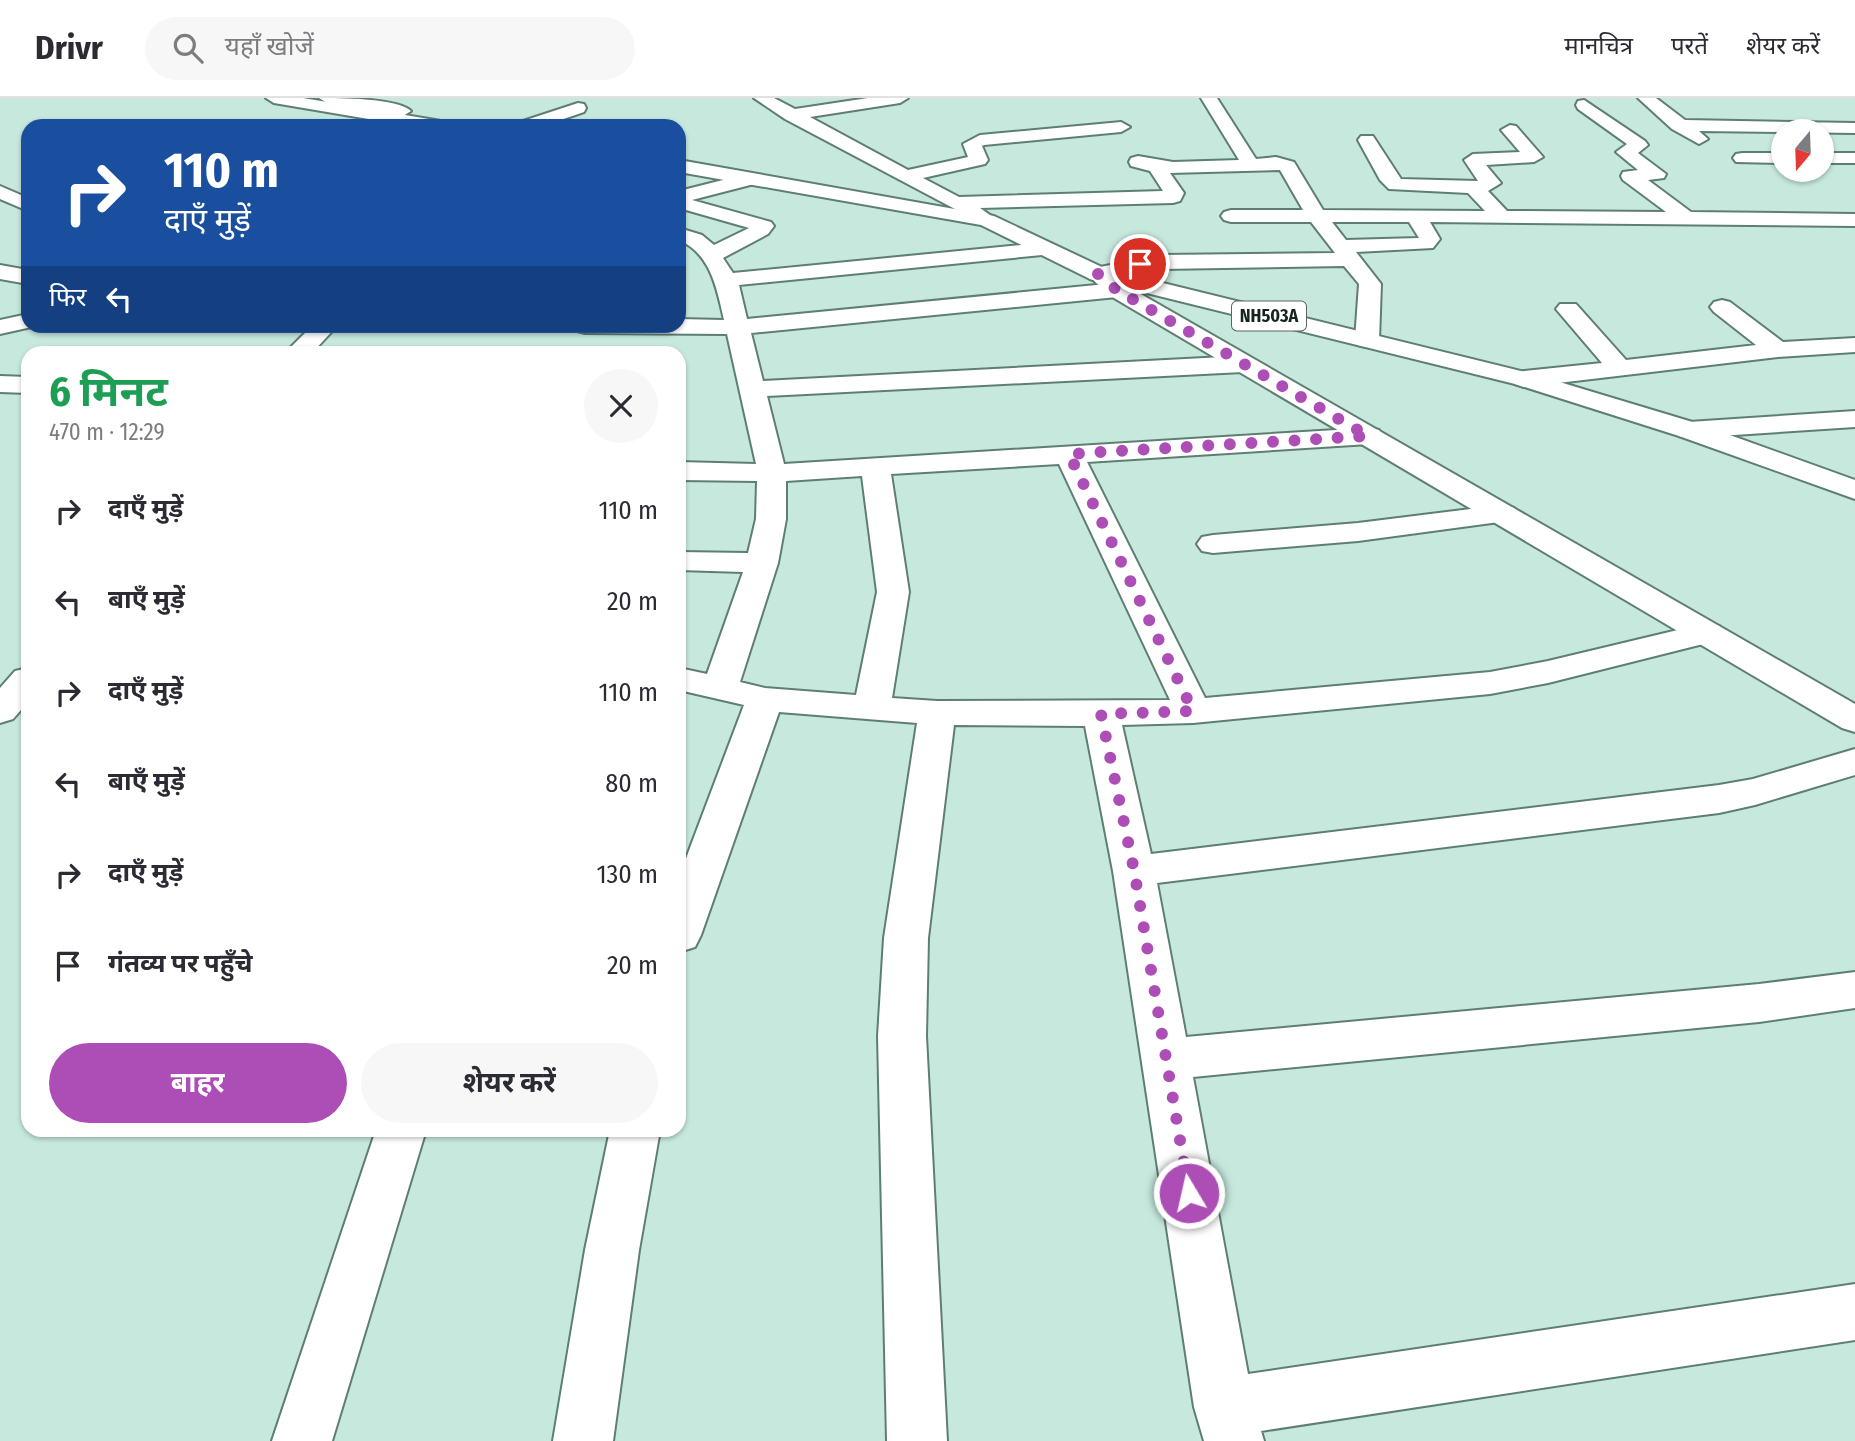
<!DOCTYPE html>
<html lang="hi">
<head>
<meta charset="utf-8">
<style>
	body { margin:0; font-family:"Fira Sans Condensed","Noto Sans Devanagari",sans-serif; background:#f7f7f7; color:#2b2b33; height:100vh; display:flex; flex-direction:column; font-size:26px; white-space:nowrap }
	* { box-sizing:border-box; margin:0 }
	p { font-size:23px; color:#7c7c81 }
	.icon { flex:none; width:38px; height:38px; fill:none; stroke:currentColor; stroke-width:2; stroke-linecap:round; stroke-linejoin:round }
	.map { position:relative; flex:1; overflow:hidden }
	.drawer { position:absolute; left:21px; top:248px; width:665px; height:791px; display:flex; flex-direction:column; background:#fff; border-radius:21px; box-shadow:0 2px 5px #0004 }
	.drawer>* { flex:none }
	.top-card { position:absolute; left:21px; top:21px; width:665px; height:214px; border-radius:21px; box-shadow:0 2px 5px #0004; background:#1a4fa0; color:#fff; overflow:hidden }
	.needle { width:46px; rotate:199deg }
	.controls { position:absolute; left:1771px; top:21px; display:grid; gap:14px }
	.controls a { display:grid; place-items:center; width:63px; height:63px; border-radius:50%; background:#fff; box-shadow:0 2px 5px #0004; font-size:35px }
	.pin { position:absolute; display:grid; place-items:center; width:60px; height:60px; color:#fff; margin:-30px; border:4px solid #fff; border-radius:50%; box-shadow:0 2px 7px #0007 }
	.me { position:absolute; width:77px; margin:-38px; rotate:351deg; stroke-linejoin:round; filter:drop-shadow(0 0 5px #0008) }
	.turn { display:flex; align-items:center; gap:24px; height:147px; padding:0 28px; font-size:32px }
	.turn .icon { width:91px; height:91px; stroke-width:2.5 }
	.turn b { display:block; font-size:49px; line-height:60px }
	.then { display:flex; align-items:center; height:66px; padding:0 28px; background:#0003; gap:14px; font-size:26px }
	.round { display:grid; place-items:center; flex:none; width:74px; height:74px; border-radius:37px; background:#f7f7f7 }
	.headline { display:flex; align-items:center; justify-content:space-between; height:119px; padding:0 28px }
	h1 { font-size:42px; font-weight:700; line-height:52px; color:#1e9e55 }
	.cta { display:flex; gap:14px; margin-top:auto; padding:14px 28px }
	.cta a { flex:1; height:80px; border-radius:42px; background:#ad4eb7; color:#fff; font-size:28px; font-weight:700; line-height:80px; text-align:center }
	.cta a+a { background:#f7f7f7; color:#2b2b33 }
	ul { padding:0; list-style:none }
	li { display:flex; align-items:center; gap:21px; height:91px; padding:0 28px }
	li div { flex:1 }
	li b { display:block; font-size:26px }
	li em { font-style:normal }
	header { display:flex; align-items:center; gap:42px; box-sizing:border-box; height:98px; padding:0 35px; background:#fff; border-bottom:2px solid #e1e1e2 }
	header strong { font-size:33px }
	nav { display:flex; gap:38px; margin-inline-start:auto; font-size:24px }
	.search { width:490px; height:63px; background:#f7f7f7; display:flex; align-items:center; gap:18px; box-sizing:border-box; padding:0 24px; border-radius:38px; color:#7c7c81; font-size:26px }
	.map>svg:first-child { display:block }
</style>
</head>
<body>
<header>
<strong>Drivr</strong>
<div class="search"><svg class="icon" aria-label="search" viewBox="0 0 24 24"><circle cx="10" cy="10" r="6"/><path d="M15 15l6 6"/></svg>यहाँ खोजें</div>
<nav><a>मानचित्र</a><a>परतें</a><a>शेयर करें</a></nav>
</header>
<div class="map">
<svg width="1855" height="1343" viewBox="0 0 1855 1343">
	<rect width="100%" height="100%" fill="#c7e9dd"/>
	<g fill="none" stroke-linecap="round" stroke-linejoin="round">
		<g stroke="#5f7e73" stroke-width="4">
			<path id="minor" d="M319 0C339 0 398 0 411 13L403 18 327 5Z
				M754 0H774L795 11 868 0H908L900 5 810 19 908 72 968 59 963 46 980 37 1121 24 1130 29 1121 34 984 47 982 48 988 62 985 66 923 80 959 99 1163 93 1150 73 1131 68 1129 64 1131 60 1138 58 1173 64 1239 62 1201 0H1217L1256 61 1276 59 1294 64 1323 112 1485 113 1468 95 1389 91 1380 82 1358 42 1361 38H1373L1401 81 1478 83 1464 62 1473 56 1520 54 1501 32 1510 27 1516 28 1543 59 1534 64 1486 67 1501 85 1488 93 1507 113 1666 114 1623 82 1621 78 1623 74 1638 72 1616 54 1627 46 1578 11 1576 7 1578 3 1584 2 1645 43 1648 47 1638 55 1666 76 1664 80 1648 82 1691 114 1855 116V128L1430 124 1440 141 1433 150 1356 154 1381 186 1379 242 1376 247 1367 249 1358 247 1355 242 1359 186 1344 168 1161 171 1098 183 1090 181 1087 176 1090 171 1161 157 1335 155 1311 124H1231L1224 122 1221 118 1224 114 1231 112H1303L1280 72 1170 75 1184 95 1180 103 1173 105 980 110 997 122 994 126 987 128 785 21ZM1332 124H1409L1419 140 1346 142Z
				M1638 0H1656L1685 22 1855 25V35L1699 33 1708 41 1699 46 1672 31Z
				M578 5 584 6 586 10 584 14 543 28H517L520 24Z
				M1742 55H1783V65L1736 64 1733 60 1736 56Z
				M1822 55H1855V65H1822Z
				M751 75 760 81 758 85 692 102 771 124 774 128 768 136 723 160 733 175 1042 145 1050 146 1053 151 1050 156 1042 157 739 187 747 221 1117 185 1125 187 1128 192 1125 197 1117 199 751 235 763 283 1243 258 1252 261 1256 266 1252 271 1243 274 767 298 784 366 1369 330 1379 332 1383 338 1379 344 1369 346 1087 364 1205 600 1490 574 1548 563 1707 525 1719 528 1724 535 1719 542 1548 585 1490 596 1193 625 1122 627 1151 756 1719 687 1753 681 1855 651V677L1755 707 1719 715 1157 785 1186 939 1759 886 1855 874V910L1759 924 1193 979 1248 1276 1855 1186V1242L1261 1333 1264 1343H1204L1194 1309 1113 773 1085 628 954 627 928 840 926 938 947 1343H887L878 938 884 840 917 625 779 614 701 837 695 849 679 854V779L744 607 679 592V570L707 576 743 474 679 472V454L748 455 756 421 757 383 679 382V364L756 366 727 236 585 235 577 233 573 228H679V221L724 222C717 191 711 156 679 142V130L702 137 714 147 749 130 679 110V93ZM1059 366 1170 602 937 603 892 600 909 494 891 376ZM862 378 877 494 856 597 765 590 740 584 778 465 786 421V383Z
				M0 88 28 100V113L0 101Z
				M0 167 28 172V186L0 181Z
				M1722 202 1730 204 1783 244 1855 240V254L1778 259 1524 289 1515 286 1511 281 1515 276 1524 273 1602 265 1556 211 1560 206H1576L1626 262 1756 247 1714 214 1710 209 1714 204Z
				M28 216V228H36L0 236V222Z
				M312 228H337L311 256H284Z
				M0 278 28 279V295L0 294Z
				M1855 313V329L1689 340 1679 338 1675 332 1679 326 1689 324Z
				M1503 407 1514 410 1518 416 1514 422 1358 443 1213 455 1202 453 1197 446 1202 439 1213 437 1358 425Z
				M28 570V604L13 621 0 625V590L15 573Z
				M376 1032H426L332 1343H272Z
				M610 1032H660L639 1152 613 1343H553L585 1152Z"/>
		</g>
		<g stroke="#5f7e73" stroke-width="4">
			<path id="major" d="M1098 169 1106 171 1125 187 1855 606V634L1842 630 1109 197 1087 176 1090 171Z"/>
		</g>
		<g stroke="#5f7e73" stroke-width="4">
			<path id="highway" d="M266 0H303L441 23 450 28H410L274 5Z
				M679 62 994 118 1106 171 1533 276 1699 326 1855 382V401L1679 338 1515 286 1090 181 981 127 679 74Z"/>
		</g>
		<use href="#minor" fill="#fff" fill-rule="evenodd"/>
		<use href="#major" fill="#fff" fill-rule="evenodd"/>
		<use href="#highway" fill="#fff" fill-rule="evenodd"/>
	</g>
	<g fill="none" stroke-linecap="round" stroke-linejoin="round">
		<path stroke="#ad4eb7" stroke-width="12" stroke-dasharray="0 21.6" d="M1140 166 1098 176 1117 192 1368 338 1069 356 1193 613 1101 616 1134 772 1189 1095"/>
	</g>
	<g text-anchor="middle" stroke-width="5" stroke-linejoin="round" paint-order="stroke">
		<rect fill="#fff" stroke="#5c6562" stroke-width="2" x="1232" y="203.5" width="74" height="29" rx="5"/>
		<g font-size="18" font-weight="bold" fill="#16231f">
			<text x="1269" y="224">NH503A</text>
		</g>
	</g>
</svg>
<div class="controls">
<a><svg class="needle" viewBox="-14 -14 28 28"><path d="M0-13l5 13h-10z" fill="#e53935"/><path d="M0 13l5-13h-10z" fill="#7c7c81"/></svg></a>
</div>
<div class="pin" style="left:1140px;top:166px;background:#d93025"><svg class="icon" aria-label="arrive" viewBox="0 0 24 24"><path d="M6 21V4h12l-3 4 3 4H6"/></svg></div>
<svg class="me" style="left:1189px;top:1095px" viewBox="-20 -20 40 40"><circle r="17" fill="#ad4eb7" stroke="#fff" stroke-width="3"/><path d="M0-11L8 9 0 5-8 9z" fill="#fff"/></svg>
<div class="top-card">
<div class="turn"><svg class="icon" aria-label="right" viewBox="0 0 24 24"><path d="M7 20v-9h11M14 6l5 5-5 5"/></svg><div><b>110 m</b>दाएँ मुड़ें</div></div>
<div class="then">फिर<svg class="icon" aria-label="left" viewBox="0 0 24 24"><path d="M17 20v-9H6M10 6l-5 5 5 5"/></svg></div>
</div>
<section class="drawer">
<div class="headline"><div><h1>6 मिनट</h1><p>470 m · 12:29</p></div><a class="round"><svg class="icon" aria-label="close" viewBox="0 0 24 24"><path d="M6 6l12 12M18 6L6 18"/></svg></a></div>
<ul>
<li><svg class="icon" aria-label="right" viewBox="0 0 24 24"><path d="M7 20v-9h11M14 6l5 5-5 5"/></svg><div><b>दाएँ मुड़ें</b></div><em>110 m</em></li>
<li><svg class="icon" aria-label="left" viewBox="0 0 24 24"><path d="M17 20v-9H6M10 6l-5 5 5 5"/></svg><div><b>बाएँ मुड़ें</b></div><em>20 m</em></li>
<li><svg class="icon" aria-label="right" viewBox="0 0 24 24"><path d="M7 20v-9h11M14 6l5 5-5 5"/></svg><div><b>दाएँ मुड़ें</b></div><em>110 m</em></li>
<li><svg class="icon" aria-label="left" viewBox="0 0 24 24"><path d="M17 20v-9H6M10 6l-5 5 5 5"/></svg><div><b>बाएँ मुड़ें</b></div><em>80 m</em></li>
<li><svg class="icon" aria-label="right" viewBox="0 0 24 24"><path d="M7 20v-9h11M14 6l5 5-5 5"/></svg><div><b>दाएँ मुड़ें</b></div><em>130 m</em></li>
<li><svg class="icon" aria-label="arrive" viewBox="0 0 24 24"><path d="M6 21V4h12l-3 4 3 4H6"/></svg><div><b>गंतव्य पर पहुँचे</b></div><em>20 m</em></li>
</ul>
<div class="cta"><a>बाहर</a><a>शेयर करें</a></div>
</section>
</div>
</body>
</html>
